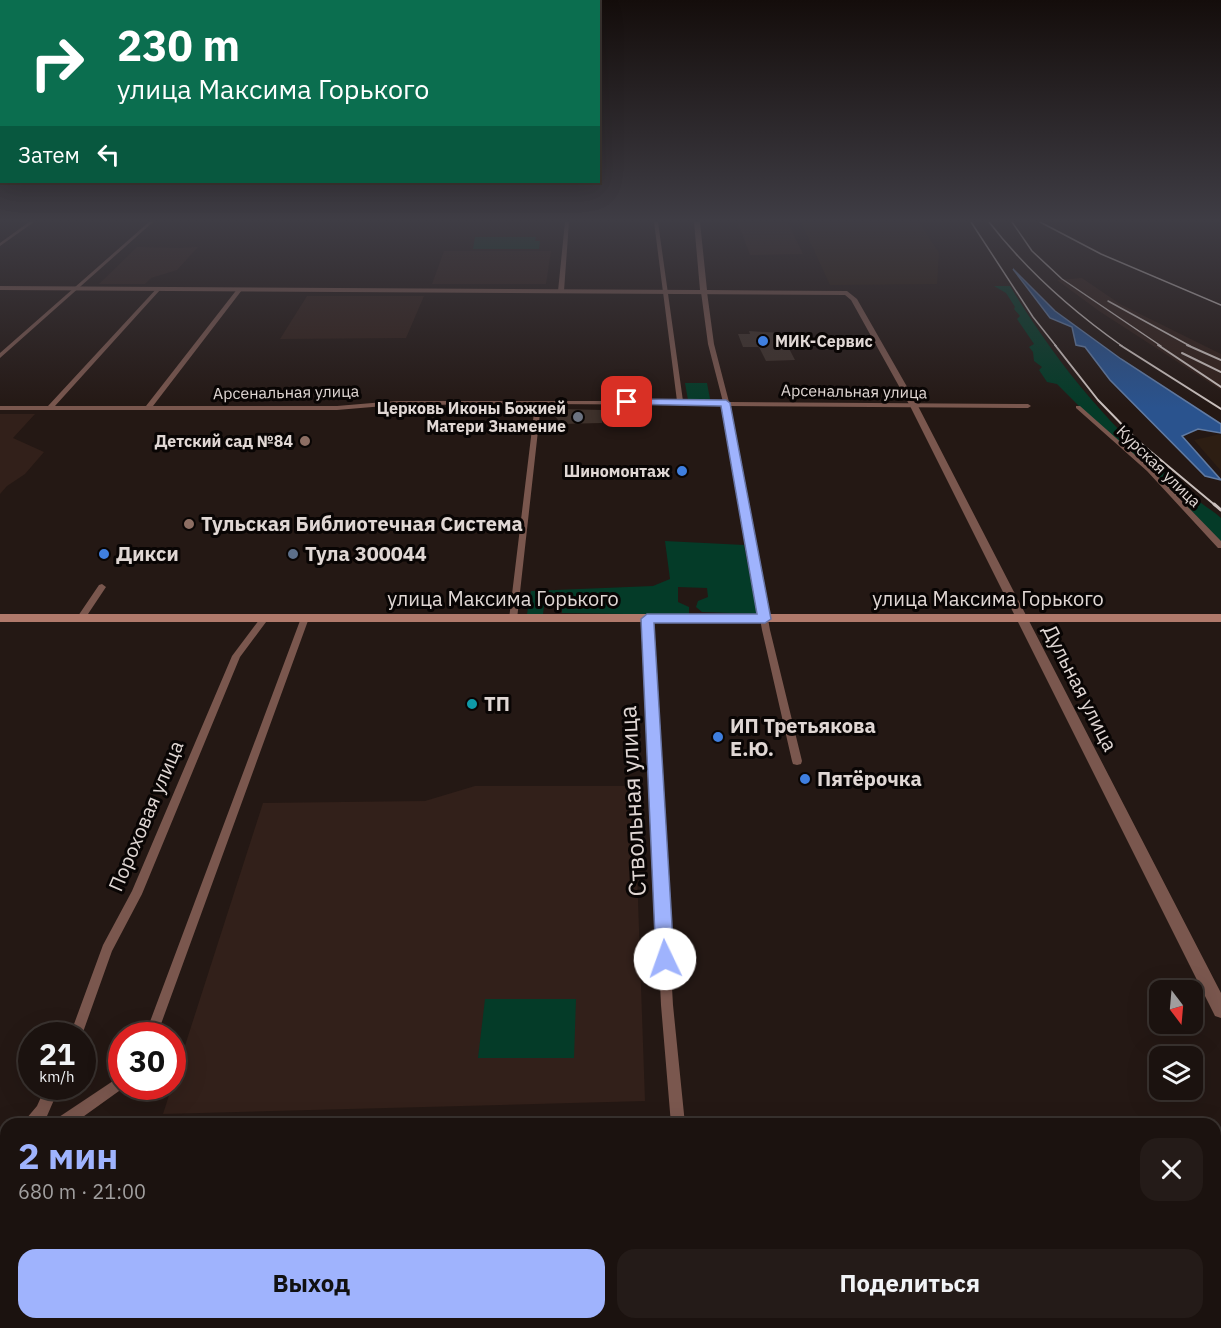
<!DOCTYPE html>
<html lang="ru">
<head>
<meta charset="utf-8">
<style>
	body { margin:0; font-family:"IBM Plex Sans",sans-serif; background:#241b18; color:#f1f3f6; height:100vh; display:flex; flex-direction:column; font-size:22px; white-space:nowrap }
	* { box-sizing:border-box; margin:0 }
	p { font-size:20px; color:#a09e9e }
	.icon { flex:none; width:33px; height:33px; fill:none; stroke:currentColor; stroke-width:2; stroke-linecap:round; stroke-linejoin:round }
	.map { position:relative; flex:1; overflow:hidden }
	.sheet { position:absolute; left:0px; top:1118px; width:1221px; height:212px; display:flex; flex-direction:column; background:#1b120f; border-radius:18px 18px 0 0; box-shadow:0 6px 24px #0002,0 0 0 2px #39322f }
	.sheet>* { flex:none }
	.guide { position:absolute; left:0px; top:0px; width:600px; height:183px; box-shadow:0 6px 24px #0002,0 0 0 2px #39322f; background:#0b6e4f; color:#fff; overflow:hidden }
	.needle { width:39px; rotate:164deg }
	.tools { position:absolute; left:1149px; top:980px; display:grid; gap:12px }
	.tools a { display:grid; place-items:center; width:54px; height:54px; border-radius:12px; background:#1b120f; box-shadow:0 6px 24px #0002,0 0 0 2px #39322f; font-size:30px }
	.speed { position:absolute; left:18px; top:1022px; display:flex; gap:12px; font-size:30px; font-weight:700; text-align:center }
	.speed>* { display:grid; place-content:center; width:78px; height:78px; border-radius:50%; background:#1b120f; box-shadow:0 6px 24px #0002,0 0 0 2px #39322f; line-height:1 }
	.speed small { font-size:15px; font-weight:400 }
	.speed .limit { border:9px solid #d22; background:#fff; color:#111 }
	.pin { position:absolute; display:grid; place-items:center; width:51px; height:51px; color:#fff; margin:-26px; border-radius:12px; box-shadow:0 3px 9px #0006 }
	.me { position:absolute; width:66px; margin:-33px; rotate:357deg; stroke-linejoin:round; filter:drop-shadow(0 0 4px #0008) }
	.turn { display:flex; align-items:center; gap:21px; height:126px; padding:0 18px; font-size:27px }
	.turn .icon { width:78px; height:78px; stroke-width:2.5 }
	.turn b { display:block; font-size:42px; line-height:51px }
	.then { display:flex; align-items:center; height:57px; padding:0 18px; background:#0003; gap:12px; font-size:22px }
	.round { display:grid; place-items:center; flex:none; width:63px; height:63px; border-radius:18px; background:#241b18 }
	.summary { display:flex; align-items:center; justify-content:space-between; height:102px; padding:0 18px }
	h1 { font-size:36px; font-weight:700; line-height:45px; color:#9fb3fd }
	.action { display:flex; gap:12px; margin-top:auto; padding:12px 18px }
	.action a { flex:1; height:69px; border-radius:18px; background:#9fb3fd; color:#111; font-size:24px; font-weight:700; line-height:69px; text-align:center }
	.action a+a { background:#241b18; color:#f1f3f6 }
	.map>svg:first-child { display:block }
</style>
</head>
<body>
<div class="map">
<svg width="1221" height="1328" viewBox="0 0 1221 1328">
	<rect width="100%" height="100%" fill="#241814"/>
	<path fill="#2d1e13" d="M801 222H919L939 253 937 284 830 285Z
		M1216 435H1221V471L1194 440Z"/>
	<path fill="#32201a" d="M738 223H788L803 254 750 255Z
		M137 247 178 248 198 247 177 270 151 278 145 284H99Z
		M444 251H551L546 284H432Z
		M1082 278 1120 304 1221 354V390L1099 311 1057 280Z
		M307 296H424L406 338 280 339Z
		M0 414H35L13 438 44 452 25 474 7 486 0 494Z
		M475 786H634L645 1101 163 1114 263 803 425 801Z"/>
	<path fill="#043b28" d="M475 237H536L535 241H540L539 249H473Z
		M994 286H1010C1056 362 1111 431 1181 485 1188 496 1210 508 1221 518V542L1184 503 1177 492 1167 487 1154 471 1097 424 1057 384 1047 382 1039 370 1042 367 1034 361 1033 352 1029 347 1034 344 1017 319 1020 316 1014 309 1015 307 1006 293Z
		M685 383H707L710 399 688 400Z
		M665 541 744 545 757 614 702 612 696 607 698 601 708 597 707 588 678 587V602L689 607V615L562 613V606H544L543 614H527L531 591 653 586 670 579Z
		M485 999H576L574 1058H478Z"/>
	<path fill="#2a538e" stroke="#617ba3" stroke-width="1.5" d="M1013 269 1055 311 1121 359 1221 424V433L1198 429 1182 436 1221 480 1205 476 1110 380 1085 347 1076 345 1072 327 1050 318Z"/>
	<path fill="#3e312b" d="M749 331 781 333 795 360 766 361 759 347H743L738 334H750Z
		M563 409 602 410V423L561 424 554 415Z"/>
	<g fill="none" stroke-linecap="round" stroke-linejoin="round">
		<path fill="#7a574e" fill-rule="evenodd" d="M29 222H34L0 246V243Z
			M149 222H153L0 358V353Z
			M565 222H569L564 291 561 293 558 291Z
			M654 222H658L683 401 723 402 708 344 701 292 704 290 707 292 714 344 729 402 1028 404 1031 406 1028 408 730 406 770 630 802 761 801 764 797 765 793 764 792 761 762 630 723 405 541 404 517 619 513 622 509 619 535 404 396 405 337 410H0V406H48L158 287 161 289 160 290 55 406H146L238 288H242V290L153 406H337L396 401H677Z
			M1076 406H1080L1151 469 1221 541V548H1218L1147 471 1076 408Z
			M102 584 106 587 84 620H78L77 618 78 616 99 585Z
			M265 615 269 618 240 657 142 894 112 951 82 1035H70L103 945 132 891 232 656 262 616Z
			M305 615 309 618 157 1035H145L301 618Z
			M647 616 651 619 673 1005 685 1124H671L661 1005 643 619Z
			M122 1075V1086H126L73 1124H54L56 1119Z
			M46 1086H60L47 1116 40 1124H24L26 1119 37 1106Z
			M6 1143V1157L0 1159V1145Z
			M689 1323H705V1328H689Z"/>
		<path fill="#7a574e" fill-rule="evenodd" d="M694 222H700L707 290 847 291 857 299 918 406 1221 993V1018L1215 1016 910 406 851 300 845 295 0 290V286L700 290Z"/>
		<path fill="#b0796b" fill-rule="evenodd" d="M0 614H1221V622H0Z"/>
		<path stroke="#cac0bd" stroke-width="1.5" d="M971 222 1033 317 1056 346
			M989 222C1027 271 1071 310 1122 346
			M1012 222 1032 251 1062 279 1161 346
			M1040 222 1101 254 1221 305
			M1108 301 1190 346"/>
		<path stroke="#cac0bd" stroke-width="2" d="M1055 345 1098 400 1138 441 1216 506
			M1120 345 1221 409
			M1158 345 1221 387
			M1187 345 1221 360
			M1182 353 1221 372"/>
		<path stroke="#cac0bd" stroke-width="3" d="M1214 504 1221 510"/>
	</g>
	<linearGradient id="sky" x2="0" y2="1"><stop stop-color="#140d0b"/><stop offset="0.54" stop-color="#3f3d45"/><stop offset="1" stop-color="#3f3d45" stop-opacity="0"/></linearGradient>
	<rect width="1221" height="408" fill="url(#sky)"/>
	<path fill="#9fb3fd" stroke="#6774a4" stroke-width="1.5" d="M627 399 726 400 730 403 771 619 765 623H654L674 959 671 965 665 968 658 965 656 959 641 619 647 614H757L721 406 624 404 623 402Z"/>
	<g fill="#3f7fe0" stroke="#090504" stroke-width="2">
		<circle cx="763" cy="341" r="6"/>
		<circle cx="682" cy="471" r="6"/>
		<circle cx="104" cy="554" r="6"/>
		<circle cx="718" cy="737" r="6"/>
		<circle cx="805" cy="779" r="6"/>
	</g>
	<circle fill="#6b7280" stroke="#090504" stroke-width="2" cx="578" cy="417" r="6"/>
	<g fill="#8d6e63" stroke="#090504" stroke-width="2">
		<circle cx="305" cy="441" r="6"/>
		<circle cx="189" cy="524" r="6"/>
	</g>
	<circle fill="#5c6f8a" stroke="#090504" stroke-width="2" cx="293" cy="554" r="6"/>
	<circle fill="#0f9aa8" stroke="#090504" stroke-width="2" cx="472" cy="704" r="6"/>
	<g text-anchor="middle" stroke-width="6" stroke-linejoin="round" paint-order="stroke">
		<g font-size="16" font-weight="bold" fill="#e0d7d4" stroke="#090504" text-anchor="end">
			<text x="775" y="347" text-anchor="start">МИК-Сервис</text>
			<text x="566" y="414">Церковь Иконы Божией<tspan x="566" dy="18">Матери Знамение</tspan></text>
			<text x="293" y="447">Детский сад №84</text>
			<text x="670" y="477">Шиномонтаж</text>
		</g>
		<g font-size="16" fill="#e0d7d4" stroke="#090504">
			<text transform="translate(854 391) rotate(1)" y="6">Арсенальная улица</text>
			<text transform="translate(286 392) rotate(-1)" y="6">Арсенальная улица</text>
			<text transform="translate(1159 466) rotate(44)" y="6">Курская улица</text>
		</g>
		<g font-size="20" font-weight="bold" fill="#e0d7d4" stroke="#090504" text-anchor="start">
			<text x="201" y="531">Тульская Библиотечная Система</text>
			<text x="116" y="561">Дикси</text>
			<text x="305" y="561">Тула 300044</text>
			<text x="484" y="711">ТП</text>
			<text x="730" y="733">ИП Третьякова<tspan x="730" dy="23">Е.Ю.</tspan></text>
			<text x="817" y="786">Пятёрочка</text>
		</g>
		<g font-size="20" fill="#e0d7d4" stroke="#090504">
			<text x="503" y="606">улица Максима Горького</text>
			<text x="988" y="606">улица Максима Горького</text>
			<text transform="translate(1080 688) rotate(63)" y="7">Дульная улица</text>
			<text transform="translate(146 816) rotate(-67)" y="7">Пороховая улица</text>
		</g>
		<g font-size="24" fill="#e0d7d4" stroke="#090504">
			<text transform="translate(633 801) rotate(-93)" y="8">Ствольная улица</text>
		</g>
	</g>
</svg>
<div class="tools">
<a><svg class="needle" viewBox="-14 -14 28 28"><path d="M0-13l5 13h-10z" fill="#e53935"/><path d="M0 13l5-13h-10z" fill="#a09e9e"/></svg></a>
<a><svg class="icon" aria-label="layers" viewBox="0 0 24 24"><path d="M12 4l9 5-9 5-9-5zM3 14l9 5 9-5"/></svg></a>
</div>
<div class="speed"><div>21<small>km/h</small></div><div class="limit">30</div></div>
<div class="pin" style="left:627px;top:402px;background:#d93025"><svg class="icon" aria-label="arrive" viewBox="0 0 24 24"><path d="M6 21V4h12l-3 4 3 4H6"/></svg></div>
<svg class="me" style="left:665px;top:959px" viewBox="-20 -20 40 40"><circle r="19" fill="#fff"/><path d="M0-13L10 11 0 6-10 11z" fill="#9fb3fd"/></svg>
<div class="guide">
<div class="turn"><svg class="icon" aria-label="right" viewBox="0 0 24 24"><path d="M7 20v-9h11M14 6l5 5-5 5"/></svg><div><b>230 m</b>улица Максима Горького</div></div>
<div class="then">Затем<svg class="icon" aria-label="left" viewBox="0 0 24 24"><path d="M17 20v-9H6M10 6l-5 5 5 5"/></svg></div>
</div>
<section class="sheet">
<div class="summary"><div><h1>2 мин</h1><p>680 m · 21:00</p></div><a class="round"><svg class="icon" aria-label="close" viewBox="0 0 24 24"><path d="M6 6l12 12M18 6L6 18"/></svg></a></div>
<div class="action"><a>Выход</a><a>Поделиться</a></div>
</section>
</div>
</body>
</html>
